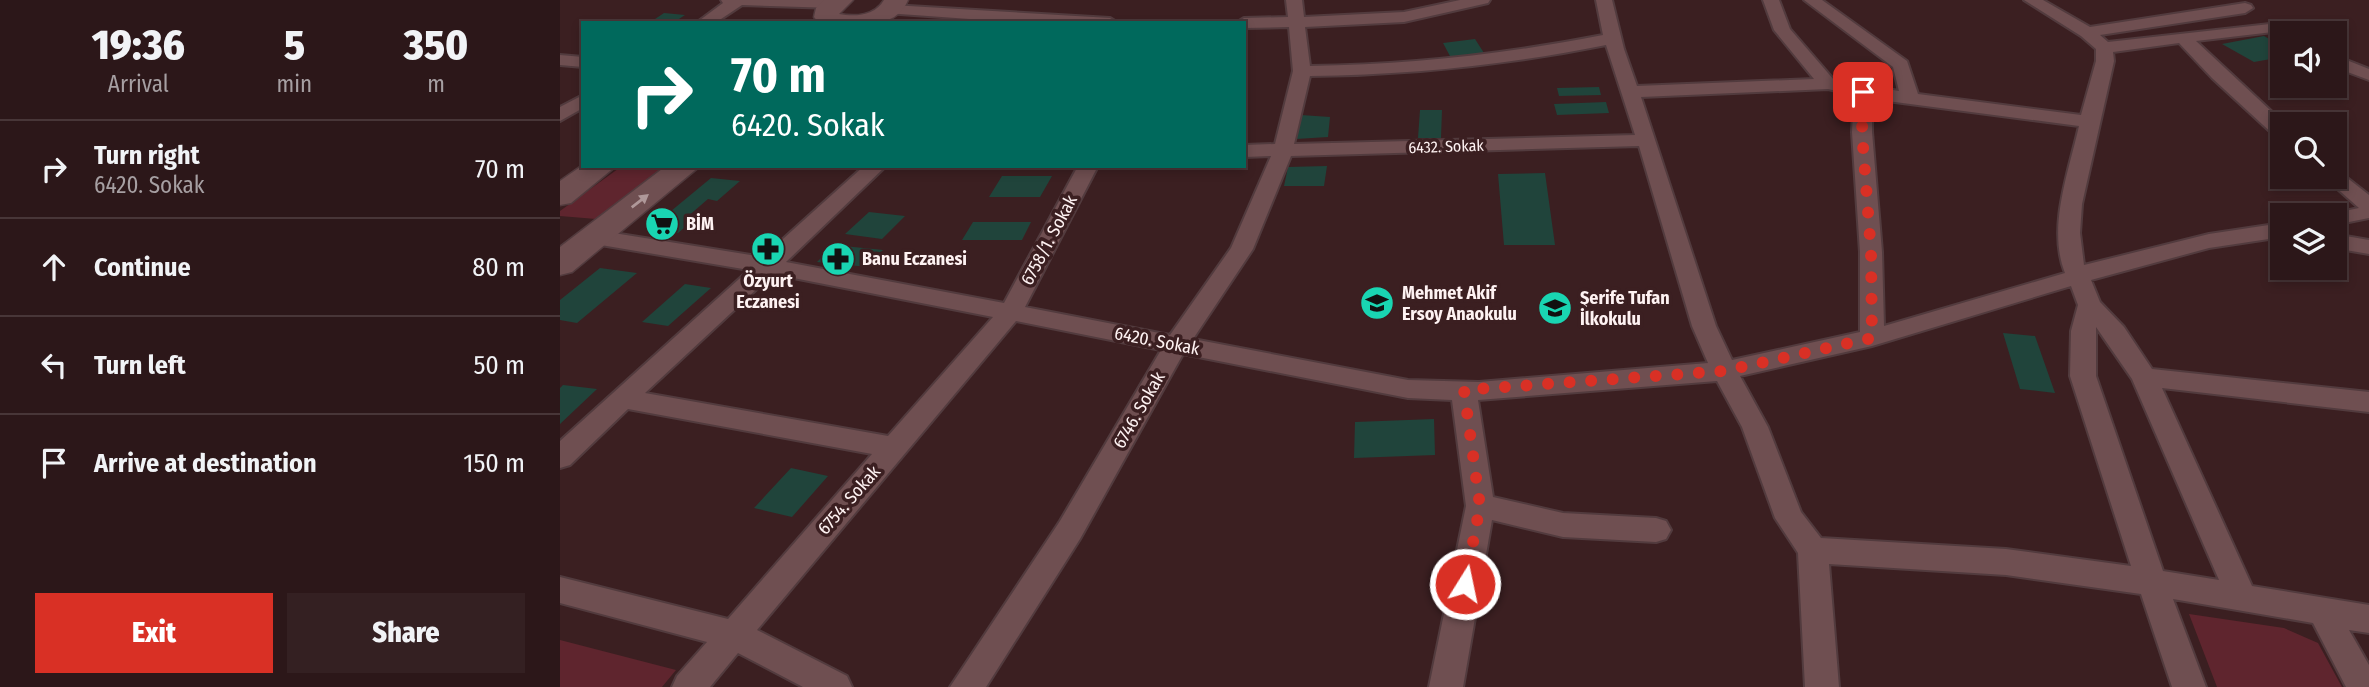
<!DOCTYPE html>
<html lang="en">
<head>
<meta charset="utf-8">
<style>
	body { margin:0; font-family:"Fira Sans Condensed",sans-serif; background:#342022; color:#f1f3f6; height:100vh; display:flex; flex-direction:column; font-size:26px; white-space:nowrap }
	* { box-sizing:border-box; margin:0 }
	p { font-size:23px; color:#a69fa2 }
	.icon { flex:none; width:38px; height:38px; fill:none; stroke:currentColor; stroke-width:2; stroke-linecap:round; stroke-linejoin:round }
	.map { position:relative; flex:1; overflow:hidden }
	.sheet { display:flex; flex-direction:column; background:#2c1719; width:560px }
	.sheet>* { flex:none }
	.guide { position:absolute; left:21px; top:21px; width:665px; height:147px; border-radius:0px; box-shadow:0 4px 10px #0003,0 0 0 2px #483638; background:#00695c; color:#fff; overflow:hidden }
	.tools { position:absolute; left:1710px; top:21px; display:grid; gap:14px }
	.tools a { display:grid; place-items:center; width:77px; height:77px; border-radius:0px; background:#2c1719; box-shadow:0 4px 10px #0003,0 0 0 2px #483638; font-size:35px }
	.pin { position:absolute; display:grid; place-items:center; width:60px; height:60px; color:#fff; margin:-30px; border-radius:14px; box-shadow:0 4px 10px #0006 }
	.me { position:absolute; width:77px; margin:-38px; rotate:10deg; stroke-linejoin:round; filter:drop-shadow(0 0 5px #0008) }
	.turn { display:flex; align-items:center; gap:24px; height:147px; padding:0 35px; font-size:32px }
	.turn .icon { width:91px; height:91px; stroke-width:2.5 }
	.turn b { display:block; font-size:49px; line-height:60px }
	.eta { display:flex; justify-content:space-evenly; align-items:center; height:119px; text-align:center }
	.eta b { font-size:42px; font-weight:800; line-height:49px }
	.primary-button { display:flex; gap:14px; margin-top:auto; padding:14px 35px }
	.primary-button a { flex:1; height:80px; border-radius:0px; background:#d93025; color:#fff; font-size:28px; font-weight:800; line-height:80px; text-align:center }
	.primary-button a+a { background:#342022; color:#f1f3f6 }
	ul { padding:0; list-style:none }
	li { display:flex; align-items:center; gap:21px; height:98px; padding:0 35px; border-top:2px solid #483638 }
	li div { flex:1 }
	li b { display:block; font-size:26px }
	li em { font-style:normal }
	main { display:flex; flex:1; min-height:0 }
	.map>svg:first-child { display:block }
</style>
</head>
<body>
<main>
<section class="sheet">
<div class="eta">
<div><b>19:36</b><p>Arrival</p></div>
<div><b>5</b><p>min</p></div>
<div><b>350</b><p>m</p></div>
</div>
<ul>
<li><svg class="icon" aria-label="right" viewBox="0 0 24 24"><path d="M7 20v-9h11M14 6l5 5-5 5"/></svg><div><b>Turn right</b><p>6420. Sokak</p></div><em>70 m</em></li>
<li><svg class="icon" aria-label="ahead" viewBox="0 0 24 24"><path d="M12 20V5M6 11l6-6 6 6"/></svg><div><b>Continue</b></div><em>80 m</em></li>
<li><svg class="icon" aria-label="left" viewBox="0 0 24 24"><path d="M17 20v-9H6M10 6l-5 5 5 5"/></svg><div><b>Turn left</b></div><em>50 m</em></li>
<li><svg class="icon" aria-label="arrive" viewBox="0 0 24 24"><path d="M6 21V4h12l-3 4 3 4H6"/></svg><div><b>Arrive at destination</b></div><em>150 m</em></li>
</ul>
<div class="primary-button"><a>Exit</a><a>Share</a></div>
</section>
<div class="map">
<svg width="1809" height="687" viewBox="0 0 1809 687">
	<rect width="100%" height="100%" fill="#3b1f21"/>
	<path fill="#5f252e" d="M62 166H105L36 219 0 216V211Z
		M1629 614 1724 628 1758 643 1782 687H1657Z
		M0 640 116 670 102 687H0Z"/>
	<path fill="#20443b" d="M104 13 125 15 113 23H89Z
		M1704 36 1722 46V57L1694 62 1662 44Z
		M915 39 924 53 891 58 883 43Z
		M1039 87 1041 95 999 96 997 88Z
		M1046 102 1049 113 997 115 994 104Z
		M860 110H882L881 138H858Z
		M741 115 770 117 768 137 736 139Z
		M767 166 764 186H724L728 167Z
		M985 173 995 245H944L938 174Z
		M442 176H492L480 197H429Z
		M151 178 180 181 157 201 148 199 126 218 135 219 118 233 88 230Z
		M309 212 345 216 322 239 285 234Z
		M413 222H471L462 240H402Z
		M274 245 323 250 308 267 257 262Z
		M40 268 77 273 17 323 0 320V300Z
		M125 284 151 288 108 326 82 322Z
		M1443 333 1475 336 1495 393 1460 389Z
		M3 385 37 389 0 424V388Z
		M874 419 875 455 794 458 795 422Z
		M231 468 268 476 232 517 194 508Z"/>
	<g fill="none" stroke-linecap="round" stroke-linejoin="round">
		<g stroke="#523b3e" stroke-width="4">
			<path id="street" d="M161 0H280L282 3 274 8 182 5 155 23H136L163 3Z
				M726 0H742L744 17 844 12 900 0H930L928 3 844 22 745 27 750 66C849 65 946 54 1043 35L1036 0H1052L1064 49 1077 86 1254 79 1214 30 1203 0H1219L1230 29 1274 80 1339 91 1333 67 1244 0H1262L1347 61 1358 94 1521 115 1536 61V49L1521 36 1464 0H1483L1530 27 1685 3 1691 5 1693 8 1685 13 1540 35 1548 42 1719 23 1721 27 1719 31 1713 32 1636 41 1725 124H1722V138L1715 136 1652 78 1619 43 1553 52 1554 61 1522 204 1520 233 1524 265 1649 234 1722 223V237L1649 248 1531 280 1540 302 1564 327 1592 369 1809 392V412L1602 388 1692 586 1809 605V633L1789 630 1809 665V687H1786L1753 623 1613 599 1646 687H1612L1581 594 1446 575 1269 564 1279 687H1245L1238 553 1215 518 1182 427 1157 381 918 400 933 497 1003 513 1096 518 1106 521 1111 530 1106 539 1096 542 1003 537 932 520 903 687H869L906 506 892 400 848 398 623 354 520 539 426 687H390L500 521 601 350 456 321 197 630 287 676 292 687H243L178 653 150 687H112L117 676 147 642 0 603V577L168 619 312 454 68 409 10 465 0 468V441L189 270 35 244 27 242 24 237 27 232 35 230 203 257 304 166H326L226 262 444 303 518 166H538L465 307 610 335 671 248 711 156 684 157V145L715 144 733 71 729 27 684 28V23H676L684 18 728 17ZM1046 45 1075 135 734 144 750 76C851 75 946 65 1046 45ZM1268 89 1294 95 1292 132 1300 252V332L1172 360 1156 326 1081 97ZM1312 99 1519 126C1509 171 1487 228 1505 273L1324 326 1322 252 1312 132ZM1079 146 1132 326 1148 363 919 382 848 380 633 339 693 249 731 156ZM213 274 433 317 328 436 85 393ZM1511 286 1518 305 1511 331 1510 376 1571 566 1446 549 1261 538 1241 512 1208 427 1180 376 1312 346ZM1536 327 1572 379 1659 580 1603 571 1536 376Z
				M332 5 550 18 558 23H464L326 13 324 10 326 7Z
				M0 55 23 57V67L0 65Z
				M1774 55 1809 69V80L1774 67Z
				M23 95V108L0 121V107Z
				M1774 171 1781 173 1809 195V218L1774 225V215H1766L1799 208 1764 177H1774Z
				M1774 234 1809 240V254L1774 248Z"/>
		</g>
		<g stroke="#523b3e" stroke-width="3">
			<path id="secondary" d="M264 0H293L279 14C295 17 315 16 324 0H348C334 34 289 23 259 23L254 17 256 8Z
				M23 165 56 166 11 203 0 205V181Z
				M106 166H140L12 272 0 275V247Z"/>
		</g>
		<use href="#street" fill="#6f4f51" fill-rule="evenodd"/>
		<use href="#secondary" fill="#6f4f51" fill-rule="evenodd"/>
	</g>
	<defs><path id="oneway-solid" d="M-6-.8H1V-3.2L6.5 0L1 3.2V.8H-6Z" transform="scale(1.75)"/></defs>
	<use fill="#af9899" href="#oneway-solid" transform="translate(80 201) rotate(-38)"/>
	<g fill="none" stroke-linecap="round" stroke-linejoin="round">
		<path stroke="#d93025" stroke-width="12" stroke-dasharray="0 21.6" d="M905 584 920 506 904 390 1164 371 1312 338 1311 252 1302 132 1303 92"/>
	</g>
	<defs>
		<g id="supermarket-disc" transform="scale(1.75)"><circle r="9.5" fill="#19d5b2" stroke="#3b1f21"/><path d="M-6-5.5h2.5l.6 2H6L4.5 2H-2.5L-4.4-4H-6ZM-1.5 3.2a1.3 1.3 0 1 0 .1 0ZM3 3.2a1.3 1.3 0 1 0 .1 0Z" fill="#111"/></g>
		<g id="pharmacy-disc" transform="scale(1.75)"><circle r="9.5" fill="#19d5b2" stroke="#3b1f21"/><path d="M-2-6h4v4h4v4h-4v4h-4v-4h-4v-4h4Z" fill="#111"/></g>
		<g id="school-disc" transform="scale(1.75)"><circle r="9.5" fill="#19d5b2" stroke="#3b1f21"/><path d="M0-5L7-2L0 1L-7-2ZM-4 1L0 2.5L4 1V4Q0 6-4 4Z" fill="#111"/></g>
	</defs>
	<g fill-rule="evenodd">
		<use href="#supermarket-disc" x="102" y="224"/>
		<use href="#pharmacy-disc" x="208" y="249"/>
		<use href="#pharmacy-disc" x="278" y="259"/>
		<use href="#school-disc" x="817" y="303"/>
		<use href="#school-disc" x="995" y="308"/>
	</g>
	<g text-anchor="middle" stroke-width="7" stroke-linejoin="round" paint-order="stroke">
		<g font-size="16" fill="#fef2f2" stroke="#3b1f21">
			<text transform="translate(886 146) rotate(-2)" y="6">6432. Sokak</text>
		</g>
		<g font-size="18" font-weight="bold" fill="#fef2f2" stroke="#3b1f21" text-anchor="start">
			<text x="126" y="230">BİM</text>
			<text x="302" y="265">Banu Eczanesi</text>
			<text x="208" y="287" text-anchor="middle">Özyurt<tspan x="208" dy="21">Eczanesi</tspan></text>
			<text x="842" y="299">Mehmet Akif<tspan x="842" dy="21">Ersoy Anaokulu</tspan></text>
			<text x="1020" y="304">Şerife Tufan<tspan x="1020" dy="21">İlkokulu</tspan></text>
		</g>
		<g font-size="18" fill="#fef2f2" stroke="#3b1f21">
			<text transform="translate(489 240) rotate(-62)" y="6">6758/1. Sokak</text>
			<text transform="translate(597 341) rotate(11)" y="6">6420. Sokak</text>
			<text transform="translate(579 410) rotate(-60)" y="6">6746. Sokak</text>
			<text transform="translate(289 500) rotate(-49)" y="6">6754. Sokak</text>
		</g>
	</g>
</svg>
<div class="tools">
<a><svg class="icon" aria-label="sound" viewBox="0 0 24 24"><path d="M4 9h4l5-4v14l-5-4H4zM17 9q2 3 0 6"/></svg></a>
<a><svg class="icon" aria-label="search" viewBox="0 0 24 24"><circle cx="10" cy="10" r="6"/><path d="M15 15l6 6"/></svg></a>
<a><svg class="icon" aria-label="layers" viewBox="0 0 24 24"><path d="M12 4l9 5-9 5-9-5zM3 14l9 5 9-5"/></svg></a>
</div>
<div class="pin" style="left:1303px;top:92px;background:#d93025"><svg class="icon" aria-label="arrive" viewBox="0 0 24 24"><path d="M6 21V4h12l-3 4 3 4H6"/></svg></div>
<svg class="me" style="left:905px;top:584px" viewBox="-20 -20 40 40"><circle r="17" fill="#d93025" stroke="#fff" stroke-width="3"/><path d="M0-11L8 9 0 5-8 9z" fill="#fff"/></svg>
<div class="guide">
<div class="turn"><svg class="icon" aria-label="right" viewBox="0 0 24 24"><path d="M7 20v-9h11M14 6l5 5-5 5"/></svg><div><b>70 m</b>6420. Sokak</div></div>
</div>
</div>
</main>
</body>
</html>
